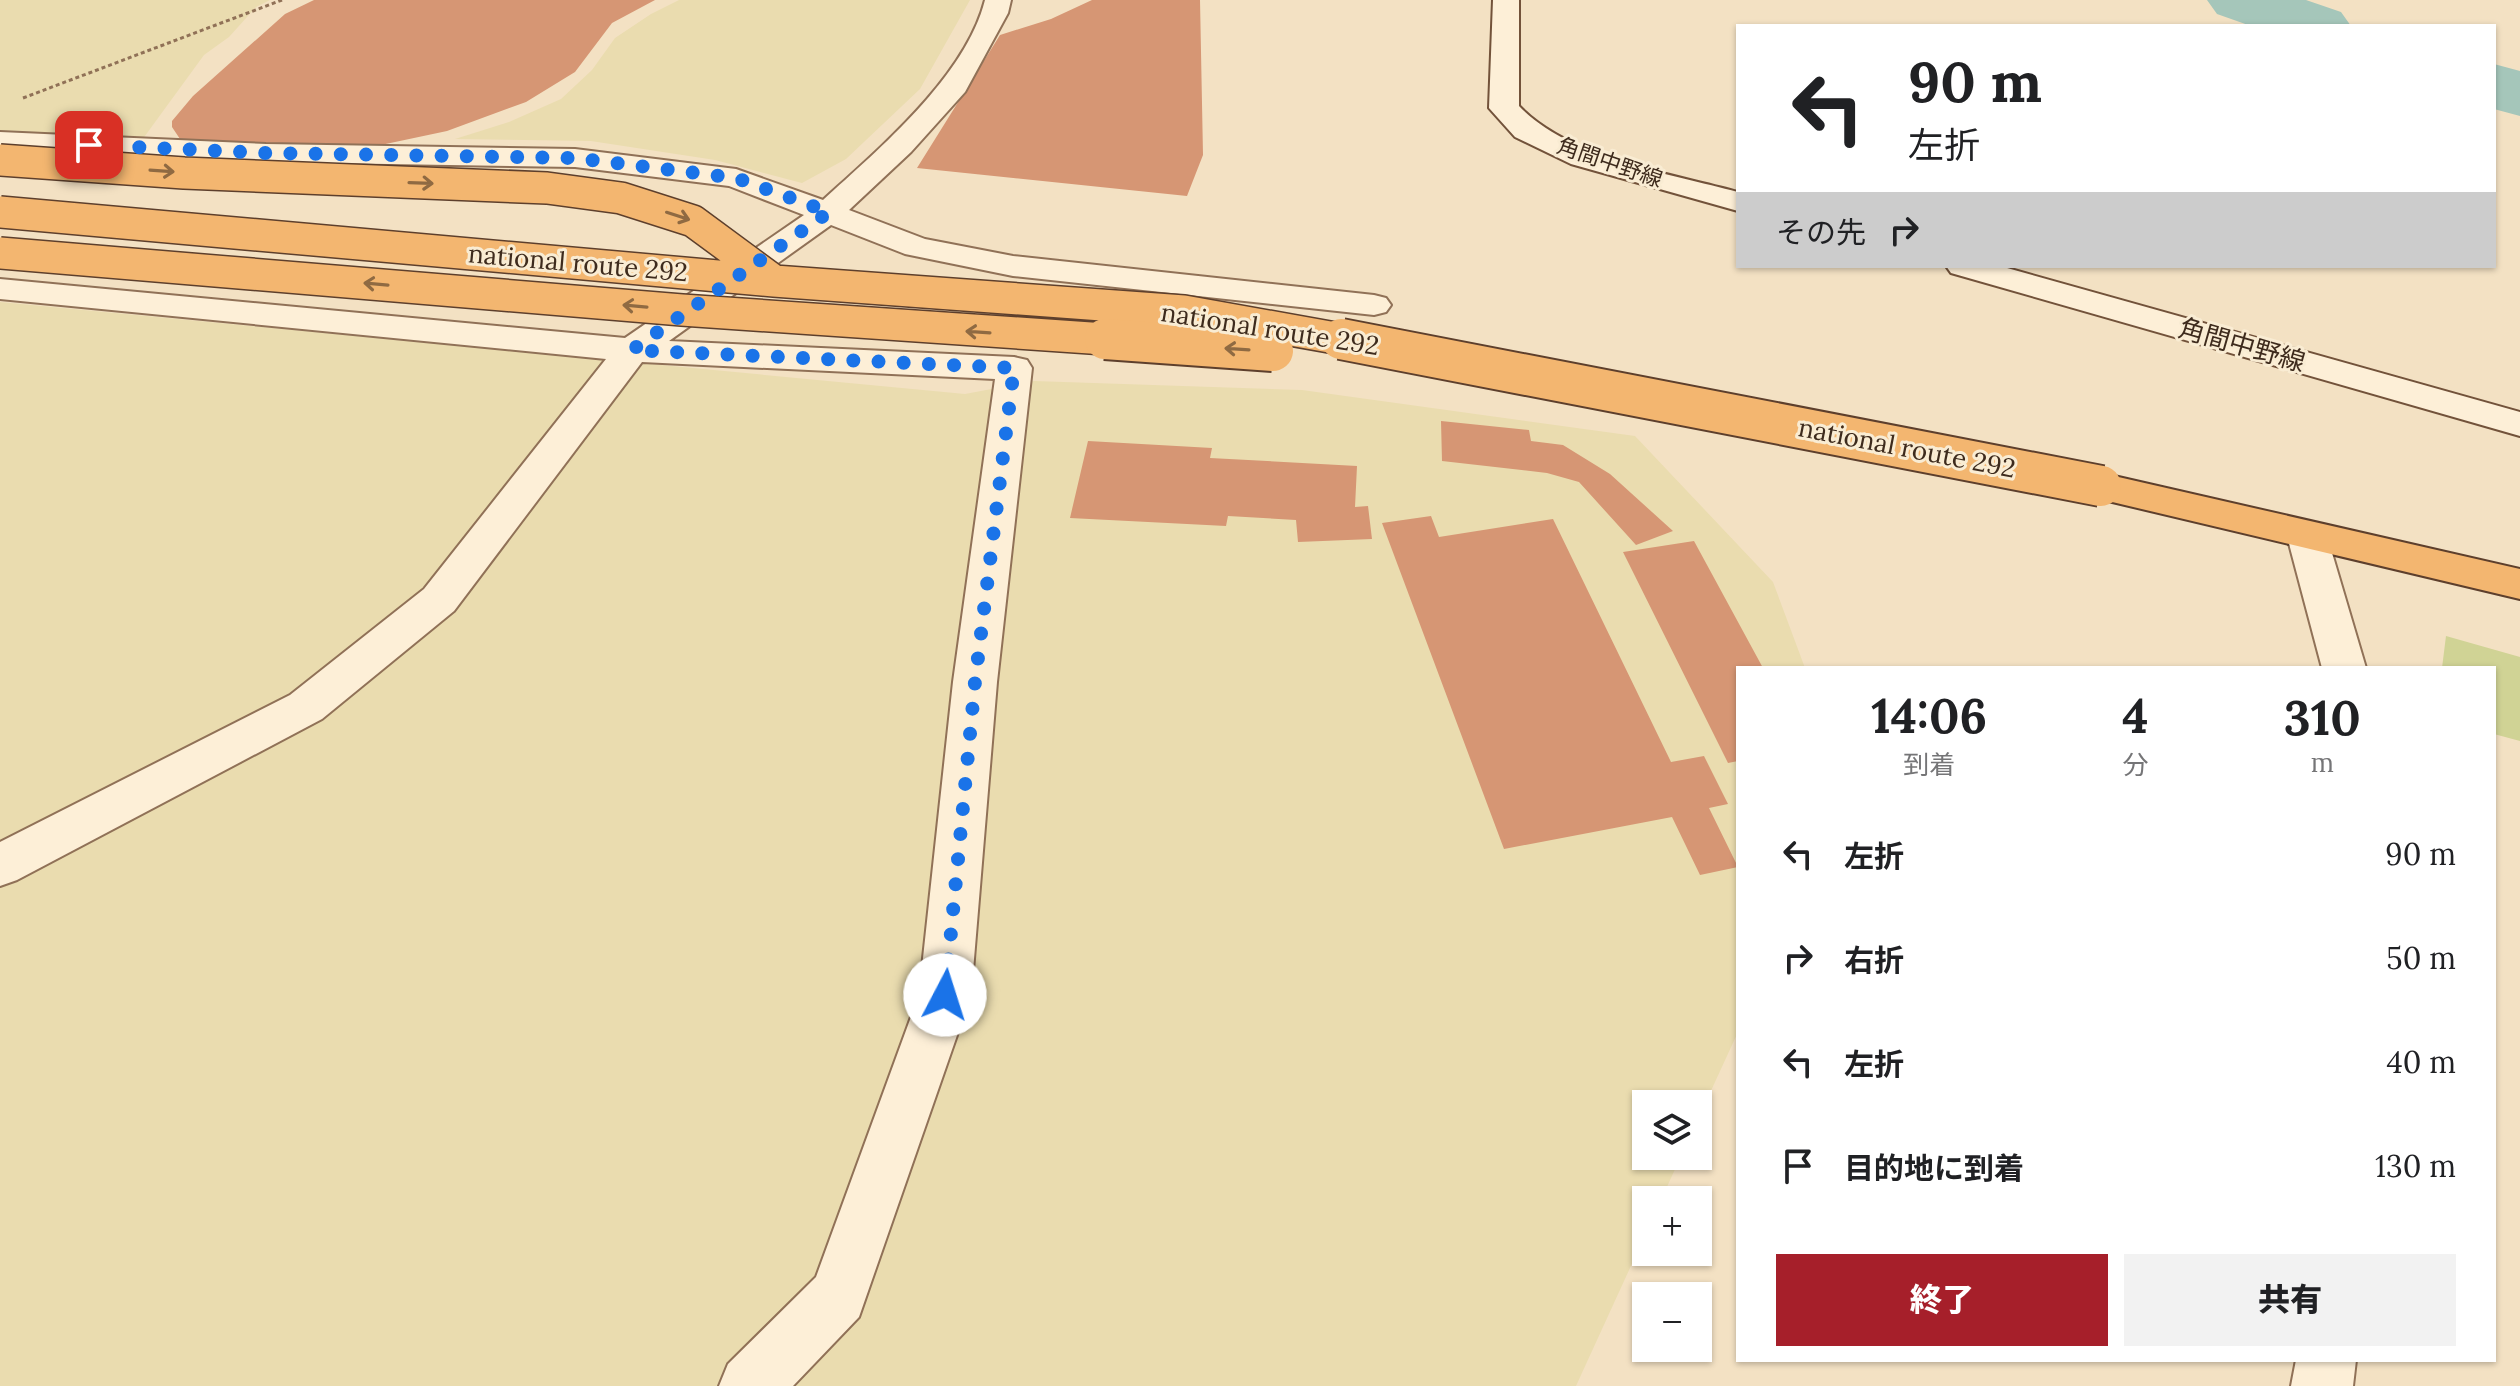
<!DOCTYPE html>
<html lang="ja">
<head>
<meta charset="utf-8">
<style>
	body { margin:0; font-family:Lora,"Noto Sans JP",serif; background:#f2f2f2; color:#202124; height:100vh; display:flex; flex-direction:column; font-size:30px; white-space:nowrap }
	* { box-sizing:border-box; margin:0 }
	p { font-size:26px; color:#757577 }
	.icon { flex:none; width:44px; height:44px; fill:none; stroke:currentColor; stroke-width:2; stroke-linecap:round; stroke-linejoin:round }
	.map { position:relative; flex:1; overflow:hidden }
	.side { position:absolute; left:1736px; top:666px; width:760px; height:696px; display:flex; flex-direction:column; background:#fff; border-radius:0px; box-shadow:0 2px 6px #0004 }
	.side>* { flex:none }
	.top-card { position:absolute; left:1736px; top:24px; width:760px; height:244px; border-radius:0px; box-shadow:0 2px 6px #0004; background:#fff; color:#202124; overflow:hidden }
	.fabs { position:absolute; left:1632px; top:1090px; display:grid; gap:16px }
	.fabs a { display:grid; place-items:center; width:80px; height:80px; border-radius:0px; background:#fff; box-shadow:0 2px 6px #0004; font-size:40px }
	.pin { position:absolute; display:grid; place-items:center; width:68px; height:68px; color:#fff; margin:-34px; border-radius:16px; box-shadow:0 4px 12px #0006 }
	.me { position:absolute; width:88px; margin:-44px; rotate:5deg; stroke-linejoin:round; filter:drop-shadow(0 0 6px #0008) }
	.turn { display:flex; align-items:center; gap:28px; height:168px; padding:0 40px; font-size:36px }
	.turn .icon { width:104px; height:104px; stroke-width:2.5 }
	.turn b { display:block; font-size:56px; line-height:68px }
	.then { display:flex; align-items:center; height:76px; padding:0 40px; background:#0003; gap:16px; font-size:30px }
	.eta { display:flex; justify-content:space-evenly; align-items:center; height:136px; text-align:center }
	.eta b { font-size:48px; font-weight:800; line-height:56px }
	.button { display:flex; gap:16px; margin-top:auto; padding:16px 40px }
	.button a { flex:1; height:92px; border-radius:0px; background:#a61f2a; color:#fff; font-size:32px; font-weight:800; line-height:92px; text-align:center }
	.button a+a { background:#f2f2f2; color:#202124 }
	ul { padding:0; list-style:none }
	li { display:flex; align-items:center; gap:24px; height:104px; padding:0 40px }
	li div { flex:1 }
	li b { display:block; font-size:30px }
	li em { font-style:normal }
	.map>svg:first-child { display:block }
</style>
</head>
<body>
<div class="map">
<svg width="2520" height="1386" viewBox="0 0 2520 1386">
	<rect width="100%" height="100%" fill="#f3e1c3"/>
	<path fill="#eadcaf" d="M0 0H270L256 7 229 37 204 55 142 140 0 133Z
		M679 0H970L920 89 846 159 802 183 715 160 591 141 455 139 509 122 561 99 592 70 615 38 651 14Z
		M0 302 965 394 1034 381 1302 390 1635 436 1773 582 1805 668H1738V1032L1698 1119V1104H1646V1156H1681L1661 1200H1646V1233L1576 1386H0Z"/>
	<path fill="#d0d395" d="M2446 636 2520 657V741L2494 734V668H2442Z"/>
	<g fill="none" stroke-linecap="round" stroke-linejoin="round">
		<path fill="#a5c6ba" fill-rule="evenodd" d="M2207 0H2306L2341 12 2351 26H2251L2217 14Z
			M2494 64 2520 71V116L2494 109Z"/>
	</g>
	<path fill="#d69674" d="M314 0H655L612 23 575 72 526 102 447 131 362 149 182 142 172 127V121L193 96 285 14Z
		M1092 0H1200L1203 155 1187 196 917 168 1000 35 1051 19Z
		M1441 421 1529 430 1531 441 1563 445 1610 474 1673 531 1636 545 1579 482 1547 473 1442 461Z
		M1088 441 1212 448 1210 458 1357 466 1355 507 1368 506 1372 539 1298 542 1296 520 1228 516 1226 526 1070 518Z
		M1431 516 1439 537 1553 519 1671 762 1704 756 1728 804 1709 808 1738 867 1700 875 1672 817 1504 849 1382 523Z
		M1694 541 1763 668H1738V761L1728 763 1623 552Z"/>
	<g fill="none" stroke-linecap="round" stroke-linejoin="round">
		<g stroke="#907157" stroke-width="4">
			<path id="minor" d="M985 0H1011L1008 13 965 92 911 152 849 210 925 239 1013 256 1374 295 1386 298 1391 305 1386 312 1374 315 1013 276 905 254 831 225 669 341 1014 357 1027 360 1032 368 997 682 971 995 859 1317 793 1386H719L728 1364 816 1277 919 995 953 682 995 379 642 362 454 611 322 719 17 880 0 886V842L290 695 424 589 606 359 0 299V279L625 338 804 215 729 186 575 167 266 162 0 150V132L266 144 575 149 736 169 823 200C879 149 966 76 985 0Z
				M2307 522 2321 526 2327 536 2366 668H2322L2287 536 2293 526Z
				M2296 1360H2356L2353 1386H2291Z"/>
		</g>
		<g stroke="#72523a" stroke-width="4">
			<path id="secondary" d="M1493 0H1519V106C1570 159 1669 173 1738 192V211L1571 164 1515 137 1489 108Z
				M1946 266H2000L2520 412V436L1951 273Z"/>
		</g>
		<g stroke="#5d3f2c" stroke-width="4">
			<path id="trunk" d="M2101 473 2520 569V599L2087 496 2082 486 2087 476Z"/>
		</g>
		<path stroke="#907157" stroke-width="3" stroke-dasharray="4 3" stroke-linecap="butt" d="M23 98 282 0"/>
		<use href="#minor" fill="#fdefd7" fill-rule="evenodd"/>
		<use href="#secondary" fill="#fdefd7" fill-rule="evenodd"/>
		<use href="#trunk" fill="#f3b670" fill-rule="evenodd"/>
		<g stroke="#5d3f2c" stroke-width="34" stroke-linecap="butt">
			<path id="trunk-bridge-far1" d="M0 160 184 173 547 188 621 198 693 221 773 280
				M0 212 774 281 1184 311 1352 341
				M0 253 682 310 1134 341"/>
		</g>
		<g stroke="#5d3f2c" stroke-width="44" stroke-linecap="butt">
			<path id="trunk-bridge" d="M1105 339 1273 351
				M1341 339 2101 486"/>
		</g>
		<use href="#trunk-bridge-far1" stroke="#f3b670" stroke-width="31"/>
		<use href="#trunk-bridge" stroke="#f3b670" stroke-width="40"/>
	</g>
	<defs><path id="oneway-shaft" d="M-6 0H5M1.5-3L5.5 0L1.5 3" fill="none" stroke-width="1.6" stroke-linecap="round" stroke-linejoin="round" transform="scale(2)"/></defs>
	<g stroke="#8f6a42">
		<use href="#oneway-shaft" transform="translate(162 171) rotate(4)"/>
		<use href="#oneway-shaft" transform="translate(421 183) rotate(2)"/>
		<use href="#oneway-shaft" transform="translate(678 216) rotate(18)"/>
		<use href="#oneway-shaft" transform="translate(376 284) rotate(-175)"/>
		<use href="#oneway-shaft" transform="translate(635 306) rotate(-175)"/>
		<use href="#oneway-shaft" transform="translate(978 332) rotate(-176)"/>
		<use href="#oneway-shaft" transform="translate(1237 349) rotate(-176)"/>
	</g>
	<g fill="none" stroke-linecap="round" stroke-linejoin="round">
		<path stroke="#1a73e8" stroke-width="14" stroke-dasharray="0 25.2" d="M89 145 266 153 575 158 736 178 829 212 632 350 1014 368 975 682 945 995"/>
	</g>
	<g text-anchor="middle" stroke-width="6" stroke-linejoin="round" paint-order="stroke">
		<g font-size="22" fill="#3e2b1d" stroke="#f9ecd3">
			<text transform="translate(1610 162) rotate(19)" y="8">角間中野線</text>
		</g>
		<g font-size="26" fill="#3e2b1d" stroke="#f9ecd3">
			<text transform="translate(578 263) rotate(5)" y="9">national route 292</text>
			<text transform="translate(1270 329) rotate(9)" y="9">national route 292</text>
			<text transform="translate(2242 345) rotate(16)" y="9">角間中野線</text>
			<text transform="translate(1907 448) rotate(11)" y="9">national route 292</text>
		</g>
	</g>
</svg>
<div class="fabs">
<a><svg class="icon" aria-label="layers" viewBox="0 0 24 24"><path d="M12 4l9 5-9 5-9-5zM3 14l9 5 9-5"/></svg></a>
<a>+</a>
<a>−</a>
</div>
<div class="pin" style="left:89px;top:145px;background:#d93025"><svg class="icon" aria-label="arrive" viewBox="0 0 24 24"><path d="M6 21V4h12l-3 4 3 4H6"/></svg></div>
<svg class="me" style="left:945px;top:995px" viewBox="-20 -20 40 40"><circle r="19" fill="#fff"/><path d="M0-13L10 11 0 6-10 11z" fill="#1a73e8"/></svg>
<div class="top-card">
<div class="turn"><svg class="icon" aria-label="left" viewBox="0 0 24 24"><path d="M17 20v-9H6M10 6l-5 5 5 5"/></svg><div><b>90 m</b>左折</div></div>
<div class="then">その先<svg class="icon" aria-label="right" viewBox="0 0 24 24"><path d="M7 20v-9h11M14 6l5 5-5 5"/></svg></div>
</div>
<section class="side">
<div class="eta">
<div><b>14:06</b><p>到着</p></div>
<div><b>4</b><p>分</p></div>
<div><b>310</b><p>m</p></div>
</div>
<ul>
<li><svg class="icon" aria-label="left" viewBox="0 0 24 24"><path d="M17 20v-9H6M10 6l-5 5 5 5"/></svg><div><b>左折</b></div><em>90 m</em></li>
<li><svg class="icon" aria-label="right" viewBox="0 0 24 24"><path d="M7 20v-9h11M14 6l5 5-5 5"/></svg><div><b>右折</b></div><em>50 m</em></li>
<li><svg class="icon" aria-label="left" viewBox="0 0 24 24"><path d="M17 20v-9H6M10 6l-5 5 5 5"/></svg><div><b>左折</b></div><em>40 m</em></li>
<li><svg class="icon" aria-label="arrive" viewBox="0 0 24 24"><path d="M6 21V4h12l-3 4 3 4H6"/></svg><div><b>目的地に到着</b></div><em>130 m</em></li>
</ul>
<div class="button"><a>終了</a><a>共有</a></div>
</section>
</div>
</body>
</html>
